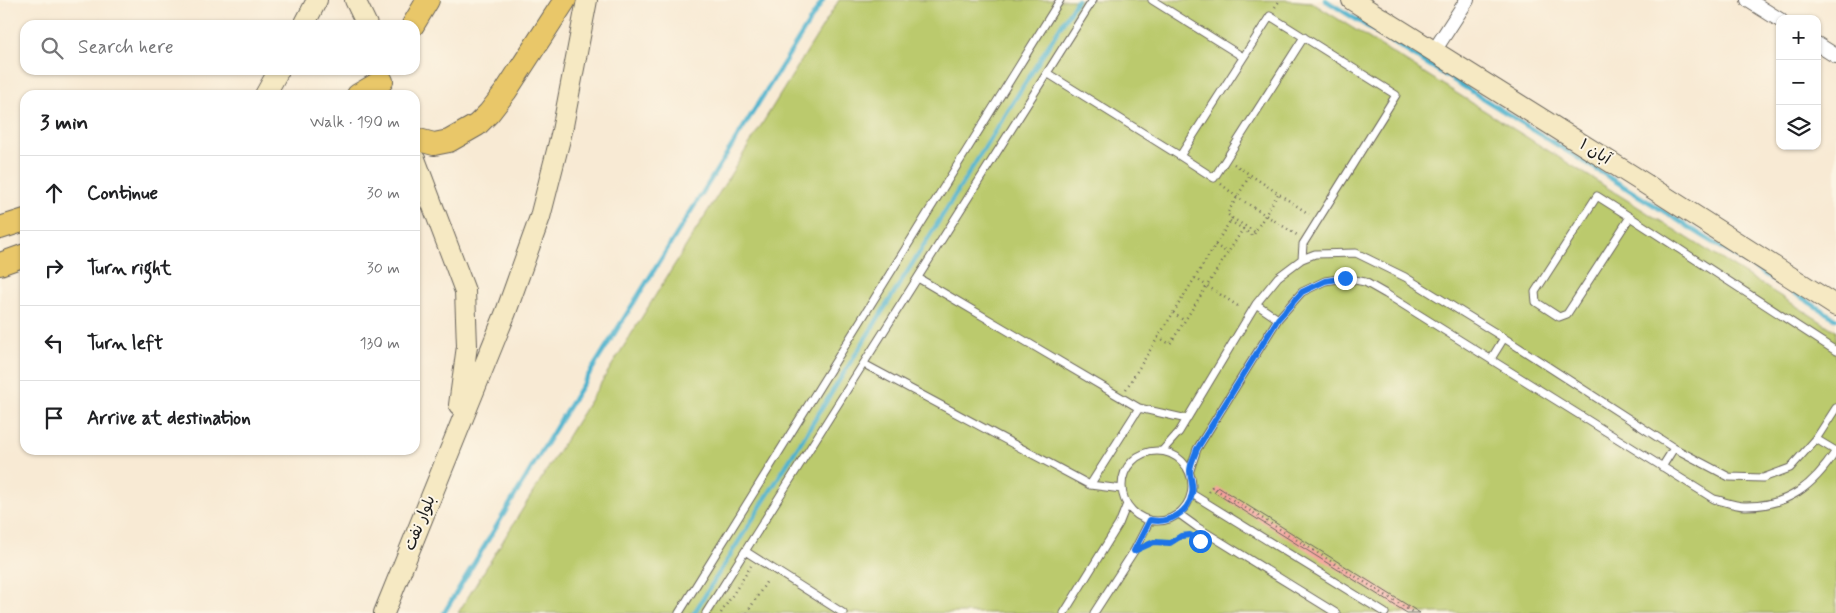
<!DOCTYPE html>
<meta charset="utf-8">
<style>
body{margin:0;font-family:Mynerve,"Playpen Sans Arabic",sans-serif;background:#f2f2f2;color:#202124}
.controls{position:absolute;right:15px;top:15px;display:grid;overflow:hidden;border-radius:10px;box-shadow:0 1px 4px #0004}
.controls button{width:45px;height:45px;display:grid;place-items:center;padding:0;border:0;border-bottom:1px solid #e0e0e0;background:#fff;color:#202124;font:25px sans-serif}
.stop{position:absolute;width:15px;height:15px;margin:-11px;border:4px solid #1a73e8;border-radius:50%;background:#fff}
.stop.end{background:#1a73e8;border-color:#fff;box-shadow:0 1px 5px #0008}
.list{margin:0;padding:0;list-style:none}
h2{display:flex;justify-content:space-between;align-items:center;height:65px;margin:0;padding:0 20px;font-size:21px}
h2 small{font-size:16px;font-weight:400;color:#757577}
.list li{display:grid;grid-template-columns:32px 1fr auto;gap:15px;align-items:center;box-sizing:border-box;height:75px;padding:0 20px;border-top:1px solid #e0e0e0}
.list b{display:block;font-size:19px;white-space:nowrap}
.list em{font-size:16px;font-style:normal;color:#757577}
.icon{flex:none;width:28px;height:28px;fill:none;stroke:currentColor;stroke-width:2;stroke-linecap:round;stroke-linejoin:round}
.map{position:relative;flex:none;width:1836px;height:613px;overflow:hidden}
.search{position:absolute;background:#fff;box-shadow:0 1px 4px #0004;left:20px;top:20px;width:400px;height:55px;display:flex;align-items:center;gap:12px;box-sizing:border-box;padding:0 18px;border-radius:15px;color:#757577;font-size:19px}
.panel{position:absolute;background:#fff;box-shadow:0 1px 4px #0004;left:20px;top:90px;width:400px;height:365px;border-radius:15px}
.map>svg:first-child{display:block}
.green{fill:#bbca6d;stroke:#6c7344}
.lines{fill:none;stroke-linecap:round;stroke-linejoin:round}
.stream{stroke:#4eb2cd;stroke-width:4.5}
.building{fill:#f69e9a}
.lane-casing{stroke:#69645c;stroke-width:9}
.street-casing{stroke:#69645c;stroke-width:16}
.secondary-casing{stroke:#69645c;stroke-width:22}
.primary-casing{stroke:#69645c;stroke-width:24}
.path{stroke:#69645c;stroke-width:2.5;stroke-dasharray:1 4;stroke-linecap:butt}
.lane{stroke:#fff;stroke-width:7}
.street{stroke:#fff;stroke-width:14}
.secondary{stroke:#f6e9c3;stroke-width:20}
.primary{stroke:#e9c769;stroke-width:22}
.route{stroke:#1a73e8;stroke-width:6}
.labels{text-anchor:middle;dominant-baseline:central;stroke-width:4;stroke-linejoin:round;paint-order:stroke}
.street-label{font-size:16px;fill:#1c1c1c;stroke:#fcf5e5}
</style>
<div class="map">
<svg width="1836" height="613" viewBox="0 0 1836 613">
<rect width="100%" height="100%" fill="#fcf5e5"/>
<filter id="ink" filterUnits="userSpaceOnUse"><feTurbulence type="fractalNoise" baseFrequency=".02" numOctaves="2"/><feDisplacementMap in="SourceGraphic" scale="10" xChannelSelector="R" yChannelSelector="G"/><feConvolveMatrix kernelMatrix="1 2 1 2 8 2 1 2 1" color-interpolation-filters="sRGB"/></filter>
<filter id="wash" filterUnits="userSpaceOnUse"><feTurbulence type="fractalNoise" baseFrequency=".0096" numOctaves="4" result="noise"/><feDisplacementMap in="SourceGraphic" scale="20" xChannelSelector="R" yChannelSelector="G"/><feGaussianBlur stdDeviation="1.12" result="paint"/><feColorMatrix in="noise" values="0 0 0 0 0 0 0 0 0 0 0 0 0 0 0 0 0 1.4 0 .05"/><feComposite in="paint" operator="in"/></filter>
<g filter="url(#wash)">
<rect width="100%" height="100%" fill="#f8ead4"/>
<!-- green -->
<path class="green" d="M839,0H1286L1311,2L1836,331V613H458Z"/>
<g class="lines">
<!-- stream -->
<path class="stream" d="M1325,0L1836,319
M444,613L566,411L823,0
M694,613L1077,0"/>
</g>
<g id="blocks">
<!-- building -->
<path class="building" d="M1218,487L1420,613H1407L1214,492Z"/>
</g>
</g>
<g filter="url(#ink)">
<use href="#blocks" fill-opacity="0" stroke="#69645c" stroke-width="1"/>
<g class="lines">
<!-- lane casing -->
<g class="lane-casing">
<path id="lane" d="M1152,0L1243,57
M1047,73L1180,156
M1630,217L1567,314L1559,317L1536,302L1535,292L1597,196L1630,217L1836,351
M1302,259L1303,244L1396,95L1270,16L1180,156L1214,178L1304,37
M918,278L1139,408L1187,419
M1256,304L1278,319
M1491,359L1504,338
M864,364L1090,485L1122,489
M1816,439L1836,451
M1122 486a35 35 0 1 1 70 0a35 35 0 1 1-70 0Z
M1162,451L1179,432L1256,304L1278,277L1302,259L1315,254L1356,253L1405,277L1504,338L1674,448L1729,477L1763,478L1790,468L1816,439L1836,408
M1662,467L1674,448
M1190,470L1197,449L1278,319L1302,292L1325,281L1345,278L1365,282L1386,294L1714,499C1723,501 1735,506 1744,506C1788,507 1814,485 1836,451
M1090,485L1139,408
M1192,494L1385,613
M1179,514L1197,527L1336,613
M745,551L843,613
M679,613L1060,0
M706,613L1093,0
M1064,613L1119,524L1127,504
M1094,613L1134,551L1150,520"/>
</g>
<!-- street casing -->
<g class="street-casing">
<path id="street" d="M1748,0L1780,20
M1817,44L1836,56
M1434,51L1467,0"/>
</g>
<!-- secondary casing -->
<g class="secondary-casing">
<path id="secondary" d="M355,0L367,25
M1352,0L1644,183L1836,306
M304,25L317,0
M265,95L279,70
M415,159L465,291L467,346L459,405
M384,613L506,312L540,217L562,131L587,0"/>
</g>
<!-- primary casing -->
<g class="primary-casing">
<path id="primary" d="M413,25L428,0
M358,95L382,81
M415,139L434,144L449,141L477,125L489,113L506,91L565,0
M0,228L25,220
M0,264L25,255"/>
</g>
<!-- path -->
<path class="path" d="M1275,7L1280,0
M1234,164L1309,214
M1221,184L1237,197L1297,235
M1232,218L1255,232L1278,194
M1230,221L1243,229
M1215,245L1228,253
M1195,278L1241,308
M1173,313L1185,321
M1158,337L1170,344L1243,229L1253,236L1255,232
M1126,389L1232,218L1227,214L1250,175
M1209,492L1212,487L1414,613
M1149,544C1156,541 1163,545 1170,543C1177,541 1179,536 1189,535
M721,613L751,566
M747,613L768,579"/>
<!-- lane -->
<use href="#lane" class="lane"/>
<!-- street -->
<use href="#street" class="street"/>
<!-- secondary -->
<use href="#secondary" class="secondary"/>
<!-- primary -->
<use href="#primary" class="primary"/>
</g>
</g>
<g class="lines" filter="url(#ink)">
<!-- route -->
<path class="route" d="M1200,541L1190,535L1181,536L1170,543L1154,542L1134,551L1150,520C1169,524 1188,513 1192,494C1194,485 1190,479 1190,471C1190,464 1195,455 1197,449L1278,319L1302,292L1325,281L1345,278"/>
</g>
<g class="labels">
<!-- street labels -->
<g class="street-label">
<text transform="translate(1595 152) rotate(32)">آبان ۱</text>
<text transform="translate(420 523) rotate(-68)">بلوار نفت</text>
</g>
</g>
</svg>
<div class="controls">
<button>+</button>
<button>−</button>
<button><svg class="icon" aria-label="layers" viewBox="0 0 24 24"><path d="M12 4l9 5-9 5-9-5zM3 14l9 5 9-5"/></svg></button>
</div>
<div class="stop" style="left:1200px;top:541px"></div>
<div class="stop end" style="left:1345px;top:278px"></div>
<div class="search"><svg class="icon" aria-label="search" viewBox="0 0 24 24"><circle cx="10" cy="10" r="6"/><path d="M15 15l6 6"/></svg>Search here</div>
<section class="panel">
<h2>3 min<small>Walk · 190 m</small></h2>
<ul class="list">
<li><svg class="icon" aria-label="ahead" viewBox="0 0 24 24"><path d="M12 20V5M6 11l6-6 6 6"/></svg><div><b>Continue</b></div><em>30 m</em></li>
<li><svg class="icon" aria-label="right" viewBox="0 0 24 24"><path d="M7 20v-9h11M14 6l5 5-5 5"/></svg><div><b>Turn right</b></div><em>30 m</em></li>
<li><svg class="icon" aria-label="left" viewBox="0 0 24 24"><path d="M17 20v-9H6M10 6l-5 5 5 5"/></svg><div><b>Turn left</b></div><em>130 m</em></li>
<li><svg class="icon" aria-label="arrive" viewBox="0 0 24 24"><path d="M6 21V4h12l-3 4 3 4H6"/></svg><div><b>Arrive at destination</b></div></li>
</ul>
</section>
</div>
